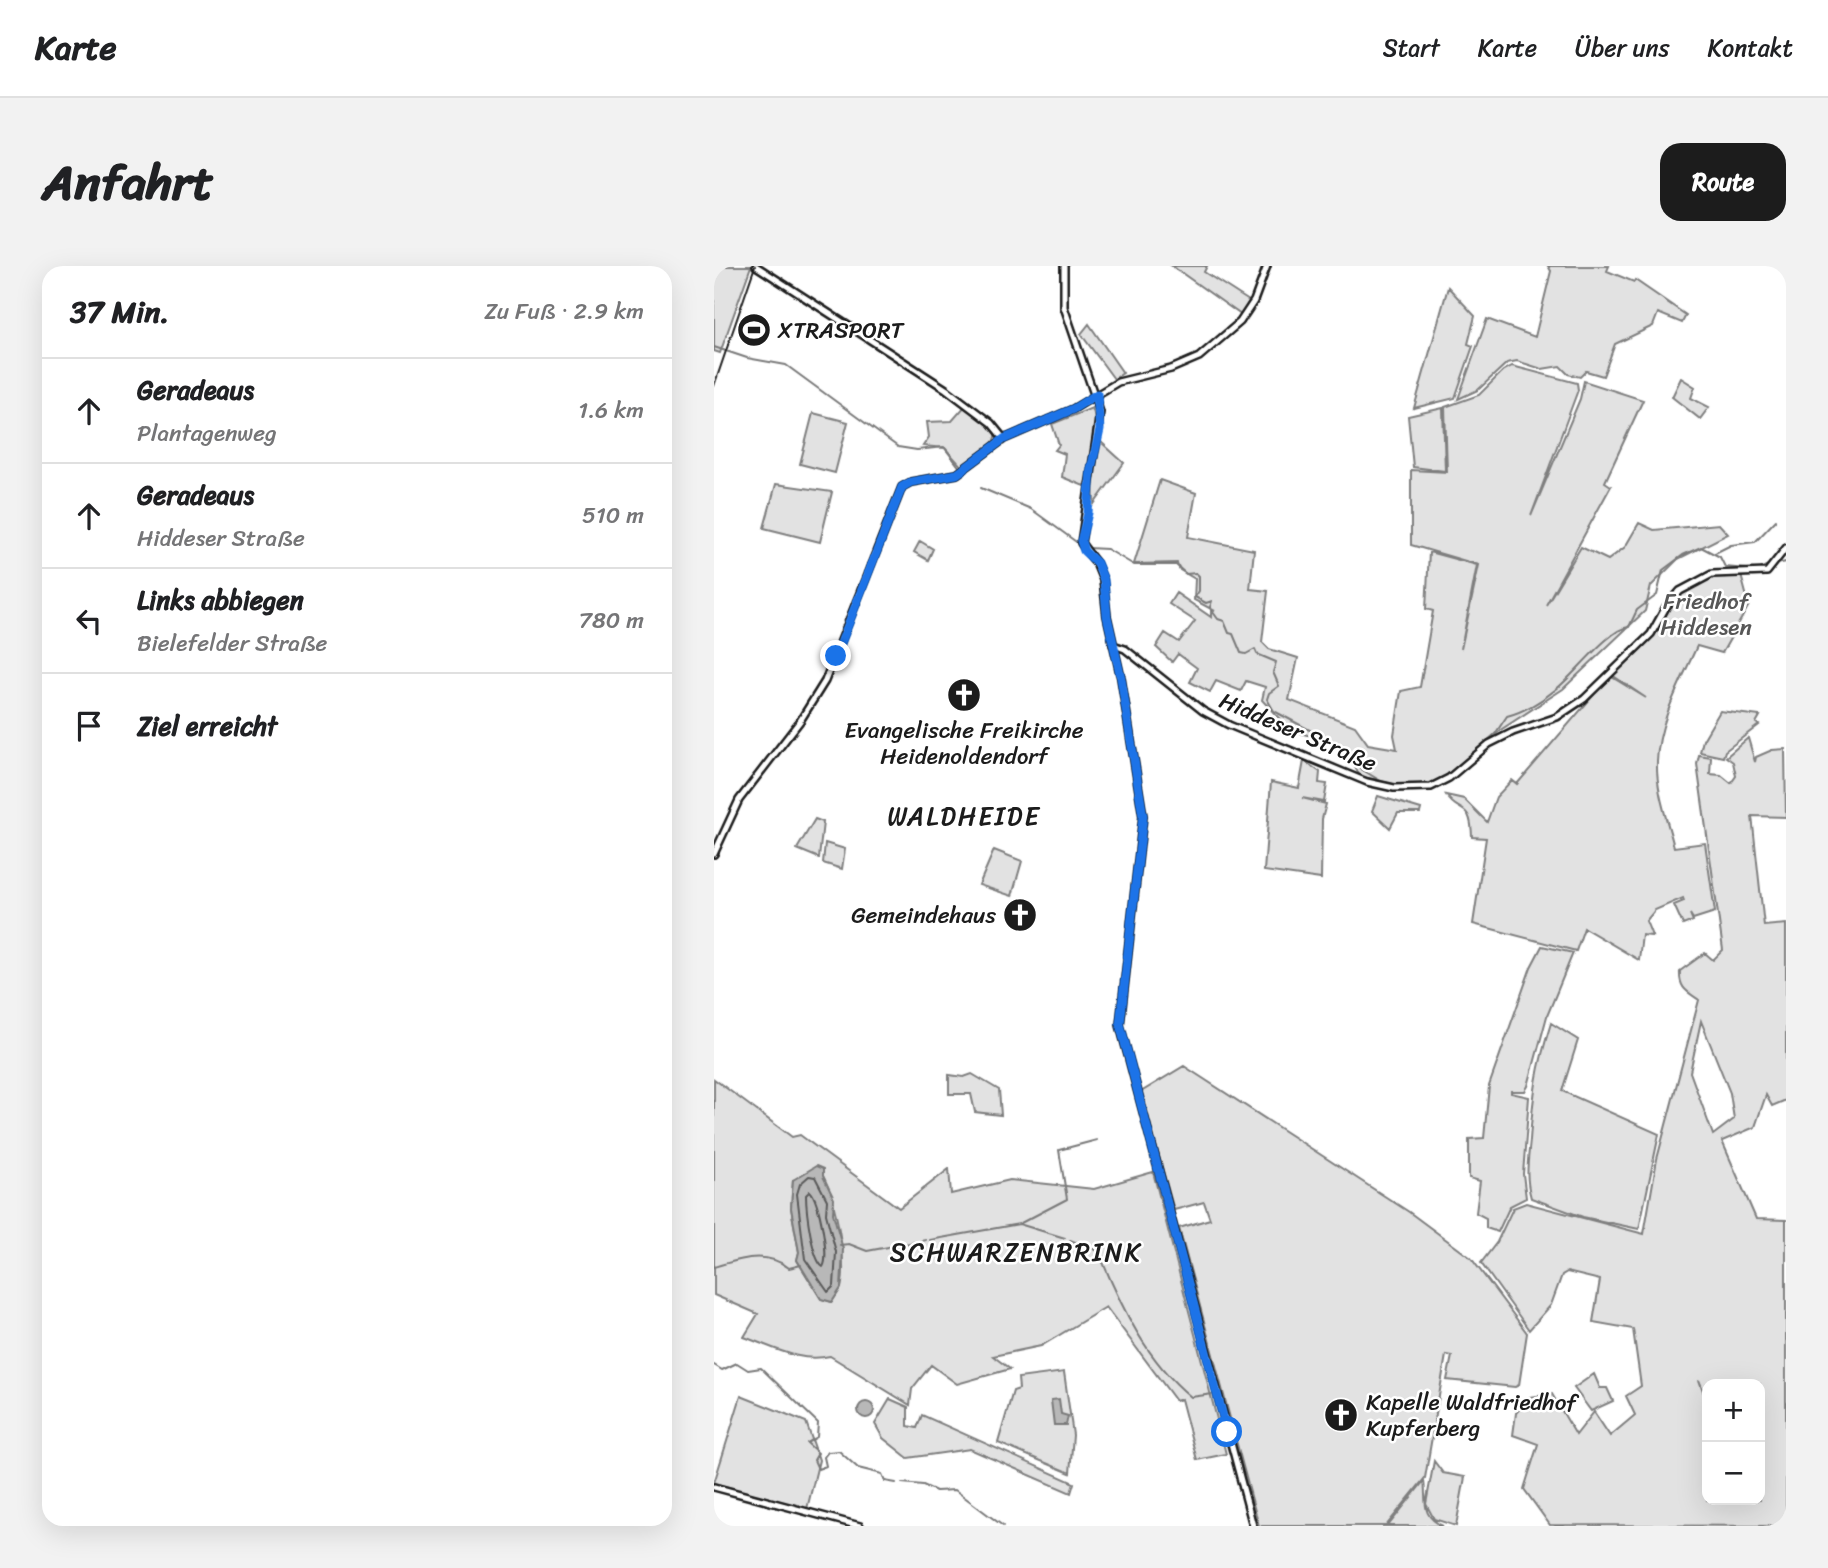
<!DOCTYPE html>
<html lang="de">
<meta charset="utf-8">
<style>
body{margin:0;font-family:Sriracha,sans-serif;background:#f2f2f2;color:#202124}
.controls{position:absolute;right:21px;bottom:21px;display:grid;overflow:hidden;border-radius:14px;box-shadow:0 7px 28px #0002}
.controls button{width:63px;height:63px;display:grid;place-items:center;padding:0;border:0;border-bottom:2px solid #e0e0e0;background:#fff;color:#202124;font:35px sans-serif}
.stop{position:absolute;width:21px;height:21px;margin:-16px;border:5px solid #1a73e8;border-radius:50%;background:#fff}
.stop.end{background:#1a73e8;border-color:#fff;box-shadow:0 2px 7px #0008}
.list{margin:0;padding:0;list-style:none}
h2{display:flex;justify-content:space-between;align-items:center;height:91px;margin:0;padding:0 28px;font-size:30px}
h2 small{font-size:23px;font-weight:400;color:#757577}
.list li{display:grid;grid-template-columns:46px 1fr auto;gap:21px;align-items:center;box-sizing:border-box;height:105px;padding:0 28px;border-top:2px solid #e0e0e0}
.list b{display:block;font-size:26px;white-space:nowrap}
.list p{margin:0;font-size:23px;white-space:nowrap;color:#757577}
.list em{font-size:23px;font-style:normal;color:#757577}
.icon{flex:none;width:38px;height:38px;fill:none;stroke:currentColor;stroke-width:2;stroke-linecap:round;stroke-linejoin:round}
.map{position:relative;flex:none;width:1072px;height:1260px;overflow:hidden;border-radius:21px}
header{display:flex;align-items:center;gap:42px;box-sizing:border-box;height:98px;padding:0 35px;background:#fff;border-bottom:2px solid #e0e0e0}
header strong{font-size:33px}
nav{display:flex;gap:38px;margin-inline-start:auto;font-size:24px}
.intro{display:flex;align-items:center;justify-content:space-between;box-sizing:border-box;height:168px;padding:0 42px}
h1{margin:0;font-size:49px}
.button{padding:18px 32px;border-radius:21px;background:#1c1c1c;color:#fff;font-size:24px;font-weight:700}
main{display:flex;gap:42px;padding:0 42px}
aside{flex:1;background:#fff;border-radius:21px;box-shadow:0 7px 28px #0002}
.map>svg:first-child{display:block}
.green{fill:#e2e2e2;stroke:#7f7f7f;stroke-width:2;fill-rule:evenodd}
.water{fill:#b8b8b8;stroke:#7a7a7a;stroke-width:2}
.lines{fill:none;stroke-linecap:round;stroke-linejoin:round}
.shore{stroke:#5a5a5a;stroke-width:2}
.stream{stroke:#7a7a7a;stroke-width:2}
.secondary-casing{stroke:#1c1c1c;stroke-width:10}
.secondary{stroke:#fff;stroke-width:5}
.rail{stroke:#1c1c1c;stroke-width:2}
.route{stroke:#1a73e8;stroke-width:9}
.labels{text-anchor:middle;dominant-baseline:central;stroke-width:5;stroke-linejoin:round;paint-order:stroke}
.poi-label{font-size:23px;fill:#1c1c1c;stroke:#fff;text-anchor:start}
.park-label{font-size:23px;fill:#575757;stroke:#fff}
.street-label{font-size:23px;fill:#1c1c1c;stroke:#fff}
.quarter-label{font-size:26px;letter-spacing:2px;fill:#1c1c1c;stroke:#fff}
</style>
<header>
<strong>Karte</strong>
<nav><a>Start</a><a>Karte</a><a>Über uns</a><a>Kontakt</a></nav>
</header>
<div class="intro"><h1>Anfahrt</h1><a class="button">Route</a></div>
<main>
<aside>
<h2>37 Min.<small>Zu Fuß · 2.9 km</small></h2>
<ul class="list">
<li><svg class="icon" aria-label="ahead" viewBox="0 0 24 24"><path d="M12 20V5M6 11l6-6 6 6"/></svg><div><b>Geradeaus</b><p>Plantagenweg</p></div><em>1.6 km</em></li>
<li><svg class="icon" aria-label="ahead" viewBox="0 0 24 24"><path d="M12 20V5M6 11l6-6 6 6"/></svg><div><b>Geradeaus</b><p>Hiddeser Straße</p></div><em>510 m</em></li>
<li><svg class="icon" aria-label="left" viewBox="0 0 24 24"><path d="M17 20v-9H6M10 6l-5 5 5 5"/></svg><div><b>Links abbiegen</b><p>Bielefelder Straße</p></div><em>780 m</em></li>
<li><svg class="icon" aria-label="arrive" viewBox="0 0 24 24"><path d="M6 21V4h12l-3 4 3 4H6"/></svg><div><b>Ziel erreicht</b></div></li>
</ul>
</aside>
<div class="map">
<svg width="1072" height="1260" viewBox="0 0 1072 1260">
<rect width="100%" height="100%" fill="#fff"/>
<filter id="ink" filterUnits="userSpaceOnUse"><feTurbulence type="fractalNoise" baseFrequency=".0143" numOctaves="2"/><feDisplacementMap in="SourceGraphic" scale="14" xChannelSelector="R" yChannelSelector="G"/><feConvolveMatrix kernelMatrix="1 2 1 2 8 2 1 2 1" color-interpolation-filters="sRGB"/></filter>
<g filter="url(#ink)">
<!-- green -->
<path class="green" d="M0,0H37L6,87L0,85Z
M458,0H493L490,6L535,35L527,49Z
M834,0H895L893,5L920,16L921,14L972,49L968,57L944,47L939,60L901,78L889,110L872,105L866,111L854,108L846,100L828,103L803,95L793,97L764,124L744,133L773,53L821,71L837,5Z
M734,21L761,50L754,78L759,80L741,132L700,142Z
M375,58L409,107L400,113L367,68Z
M798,100L863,117L864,124L817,250L866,133L870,115L929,134L891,216L897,220L832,339L867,281L894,294L911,281L925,257L940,264L1005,258L1014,268L964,293L937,320L931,345L849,423L788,463L723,517L687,520L646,510L629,481L587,467L579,460L573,461L548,434L551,421L532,415L527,425L502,415L496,426L476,416L483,402L464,388L458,396L442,381L451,367L465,376L481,355L455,338L462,327L497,351V344L501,345L480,334L481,313L466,304L463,297L420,298L446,214L482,227L474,271L540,284L536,323L554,325L548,376L555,383L584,392L575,434L641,460L654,478L683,483L680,469L687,425L706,421L719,345L712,343L715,286L763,299L747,383L765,299L697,279V204L733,206L731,141L765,129L789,105Z
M967,112L981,121L977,132L995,141L986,153L958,131Z
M251,140L281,163C285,181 262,192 249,202L231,182L209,180L215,171L213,156L238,155Z
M378,142C386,158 376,205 370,220L348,211L351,188L341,184L345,179L338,158Z
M729,142L731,205L699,201L694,150Z
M99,147L134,156L121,207L86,198Z
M387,176L410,197L380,238L379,211Z
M62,218L118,226L106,276L50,262Z
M206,275L219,283L214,294L200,286Z
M1006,308L1027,309L1035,339L1008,387L983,380C967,416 944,456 943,496C942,525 953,553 960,581L991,577L1001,646L979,653L976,648L979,655L969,659L960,639L970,635L969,632L941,644L932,655L938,670L928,669L925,694L870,662L862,685L759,658L772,572L758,571C757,534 745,550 732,529L750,533L773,556L782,531L798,514L803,518L896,410L932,432L898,409L943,363L961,331L991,311Z
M1006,445L1046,450L1042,457L1045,459L1011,485L1009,491L986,486L989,474Z
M1034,472L1041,496L1042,491L1058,484L1071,483L1072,551L1038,550L1050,660L1072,658V834L1058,840L1052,829L1041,861L1008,875L1042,953L1072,954V1260L836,1259L810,1223L824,1178L799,1169L802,1147L816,1131L838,1128L862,1169L880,1146L896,1170L921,1149L912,1130L927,1120L919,1063L879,1056L886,1014L853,1006L848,1009L837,1039L815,1064L767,997L783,976L799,942L812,937L930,968L943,893L985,734C972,725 965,722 966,705L991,687L999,694L1009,684L983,498L985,489L997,491L996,508L1007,509L1017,517L1022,510L1019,496L1012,491ZM987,755L1016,827L1020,853L999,869L976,806ZM985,1114L993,1133V1118H1046V1234H993V1136Z
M590,495L606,506L605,517L613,518L610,536L588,532L612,538L608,553L607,613L550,605L557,516L585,522Z
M664,530L707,543L706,547H684L676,562L658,545Z
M101,553L109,556L105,592L83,583Z
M111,577L131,583L128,603L109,597Z
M280,584L308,595L298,630L265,619Z
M828,680L859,687L833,750L814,820L811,825H797V827L815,831L809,908L812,932L796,940L784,966L772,962V952L762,947L766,915L755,912V873L770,872L775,820L817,701Z
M837,757L864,774L848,825L945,868L925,963L869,951L817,932C811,911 814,895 816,874C819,828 823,801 837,757Z
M470,800L695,946L757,992L813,1067L805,1119L801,1121L733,1114L738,1090L732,1089L711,1212L672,1260H545L465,962L496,953L490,936L460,944L427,826Z
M258,808L285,824L287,849L261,846L257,828H235V809L250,811Z
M0,813L78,871L86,869L185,942L235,903L237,928L296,914L380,923L439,906L512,1188L483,1194L467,1133L462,1135L392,1041L327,1080L279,1090L296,1103L243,1118L217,1099L198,1123L196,1139L116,1090C85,1097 59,1081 30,1071L44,1048L0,1029ZM109,910C121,934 134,995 127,1022C125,1026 120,1032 118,1036L107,1033L83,994L85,986L77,942L79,914Z
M350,1106L359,1169L356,1207L284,1177L299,1125L305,1123L304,1112Z
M880,1108L886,1122H893L899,1135L877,1145L860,1122Z
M27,1130L92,1156L105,1194L93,1243L0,1217Z
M176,1133L194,1141V1160L203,1162L208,1149L360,1217L357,1227L256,1183L194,1192L169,1172L161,1158Z
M720,1195L729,1207L751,1211L742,1260L720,1253L712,1238Z
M710,1215C713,1235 706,1250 729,1260H674Z"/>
<!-- water -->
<path class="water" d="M102,900L109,903V910L120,933L119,947L129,983L127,1022L118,1036L107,1033L83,994L85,986L77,942L79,914Z
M345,1133L347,1148L354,1150L352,1159H340L337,1134Z
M144 1144a8 8 0 1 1 16 0a8 8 0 1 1-16 0Z"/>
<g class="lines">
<!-- shore -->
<path class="shore" d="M95,910L101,911L113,934L112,948L122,986L120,1020L114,1026L91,993L83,928L86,918Z
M96,925C105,933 116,991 109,1001C98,994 92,944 92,929Z"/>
<!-- stream -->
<path class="stream" d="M0,81L33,92L72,99L184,181L203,184L230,181L246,202
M267,222L317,243L365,278
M374,282L393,283L420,299H462L472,308L482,307L485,310V325L481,331L492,337L498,335L496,341
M1001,287L1017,279L1041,276L1062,254
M1063,298L1072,296
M496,342L504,353L510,355L515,367L519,368L527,387L532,388L541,383L543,388L562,396L559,406L565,420L555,427L553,433L560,445L633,484L647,503L670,517
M745,500L781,468L793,450C809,446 828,435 841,424C859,411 895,362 915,361L923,344L943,329L949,304L969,289L987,281L1006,291L1011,301L1044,304L1058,297
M675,518L704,519
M305,958L353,933L345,884L383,874
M216,974L305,958L351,972
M356,974L384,985
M126,979L135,978L153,985L212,974
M386,989C407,1041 433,1095 477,1131L499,1128L515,1186
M0,1001C25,993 52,984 75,1002L87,999
M0,1099L8,1104L23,1097L34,1104L47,1102L104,1157L103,1171L93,1177L104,1187L100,1194L104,1203L112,1200L110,1191L114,1186L125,1185L144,1202L168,1208L171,1215L182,1217
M188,1217L209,1219L222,1225L241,1224L289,1260"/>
<!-- secondary casing -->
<g class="secondary-casing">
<path id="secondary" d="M42,0L232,123L277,157L290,173
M350,0V41L386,146L367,277L382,297L389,314L393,350L407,412L429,550L406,759L539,1260
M399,379L411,383L489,445L515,459L653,516L680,522L717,521L735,512L775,478L799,466L843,451L870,433L937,368L952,341L966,325L998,308L1053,306L1072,282
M0,588L25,534L86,455L111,415L188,221L197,216L243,208L290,173L359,143L404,116L457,103L485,91L526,56L540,35L553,0
M0,1221L146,1260"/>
</g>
<!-- secondary -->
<use href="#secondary" class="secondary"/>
<!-- rail -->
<path class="rail" d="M0,120L41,0"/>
</g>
</g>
<g class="lines" filter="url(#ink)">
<!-- route -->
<path class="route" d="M122,390L188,221L197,216L243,208L290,173L359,143L383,128L386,164L377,203L374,247L367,275L370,285L383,297L390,314L393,350L407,412L429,550L406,758L513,1166"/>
</g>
<!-- icons -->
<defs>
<g id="stadium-disc" transform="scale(1.75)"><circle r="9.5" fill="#1c1c1c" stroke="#fff"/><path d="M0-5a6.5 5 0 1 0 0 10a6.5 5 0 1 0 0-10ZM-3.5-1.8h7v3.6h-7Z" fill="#fff"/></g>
<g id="church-disc" transform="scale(1.75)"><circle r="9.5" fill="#1c1c1c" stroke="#fff"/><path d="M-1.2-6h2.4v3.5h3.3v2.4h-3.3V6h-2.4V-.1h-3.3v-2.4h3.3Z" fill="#fff"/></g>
</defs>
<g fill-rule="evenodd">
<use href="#stadium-disc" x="40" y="64"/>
<use href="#church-disc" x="250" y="429"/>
<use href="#church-disc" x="306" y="649"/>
<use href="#church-disc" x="627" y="1149"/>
</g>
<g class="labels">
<!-- poi labels -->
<g class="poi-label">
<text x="64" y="64">XTRASPORT</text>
<text x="250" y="464" text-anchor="middle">Evangelische Freikirche<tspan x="250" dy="26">Heidenoldendorf</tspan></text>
<text x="282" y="649" text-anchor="end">Gemeindehaus</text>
<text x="652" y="1136">Kapelle Waldfriedhof<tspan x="652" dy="26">Kupferberg</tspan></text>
</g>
<!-- park labels -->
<g class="park-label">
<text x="992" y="335">Friedhof<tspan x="992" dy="26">Hiddesen</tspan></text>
</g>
<!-- street labels -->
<g class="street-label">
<text transform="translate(584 466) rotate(23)">Hiddeser Straße</text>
</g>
<!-- quarter labels -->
<g class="quarter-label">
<text x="250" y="550">WALDHEIDE</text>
<text x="302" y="986">SCHWARZENBRINK</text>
</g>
</g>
</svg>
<div class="controls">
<button>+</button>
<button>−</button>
</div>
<div class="stop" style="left:513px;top:1166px"></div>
<div class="stop end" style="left:122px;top:390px"></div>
</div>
</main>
